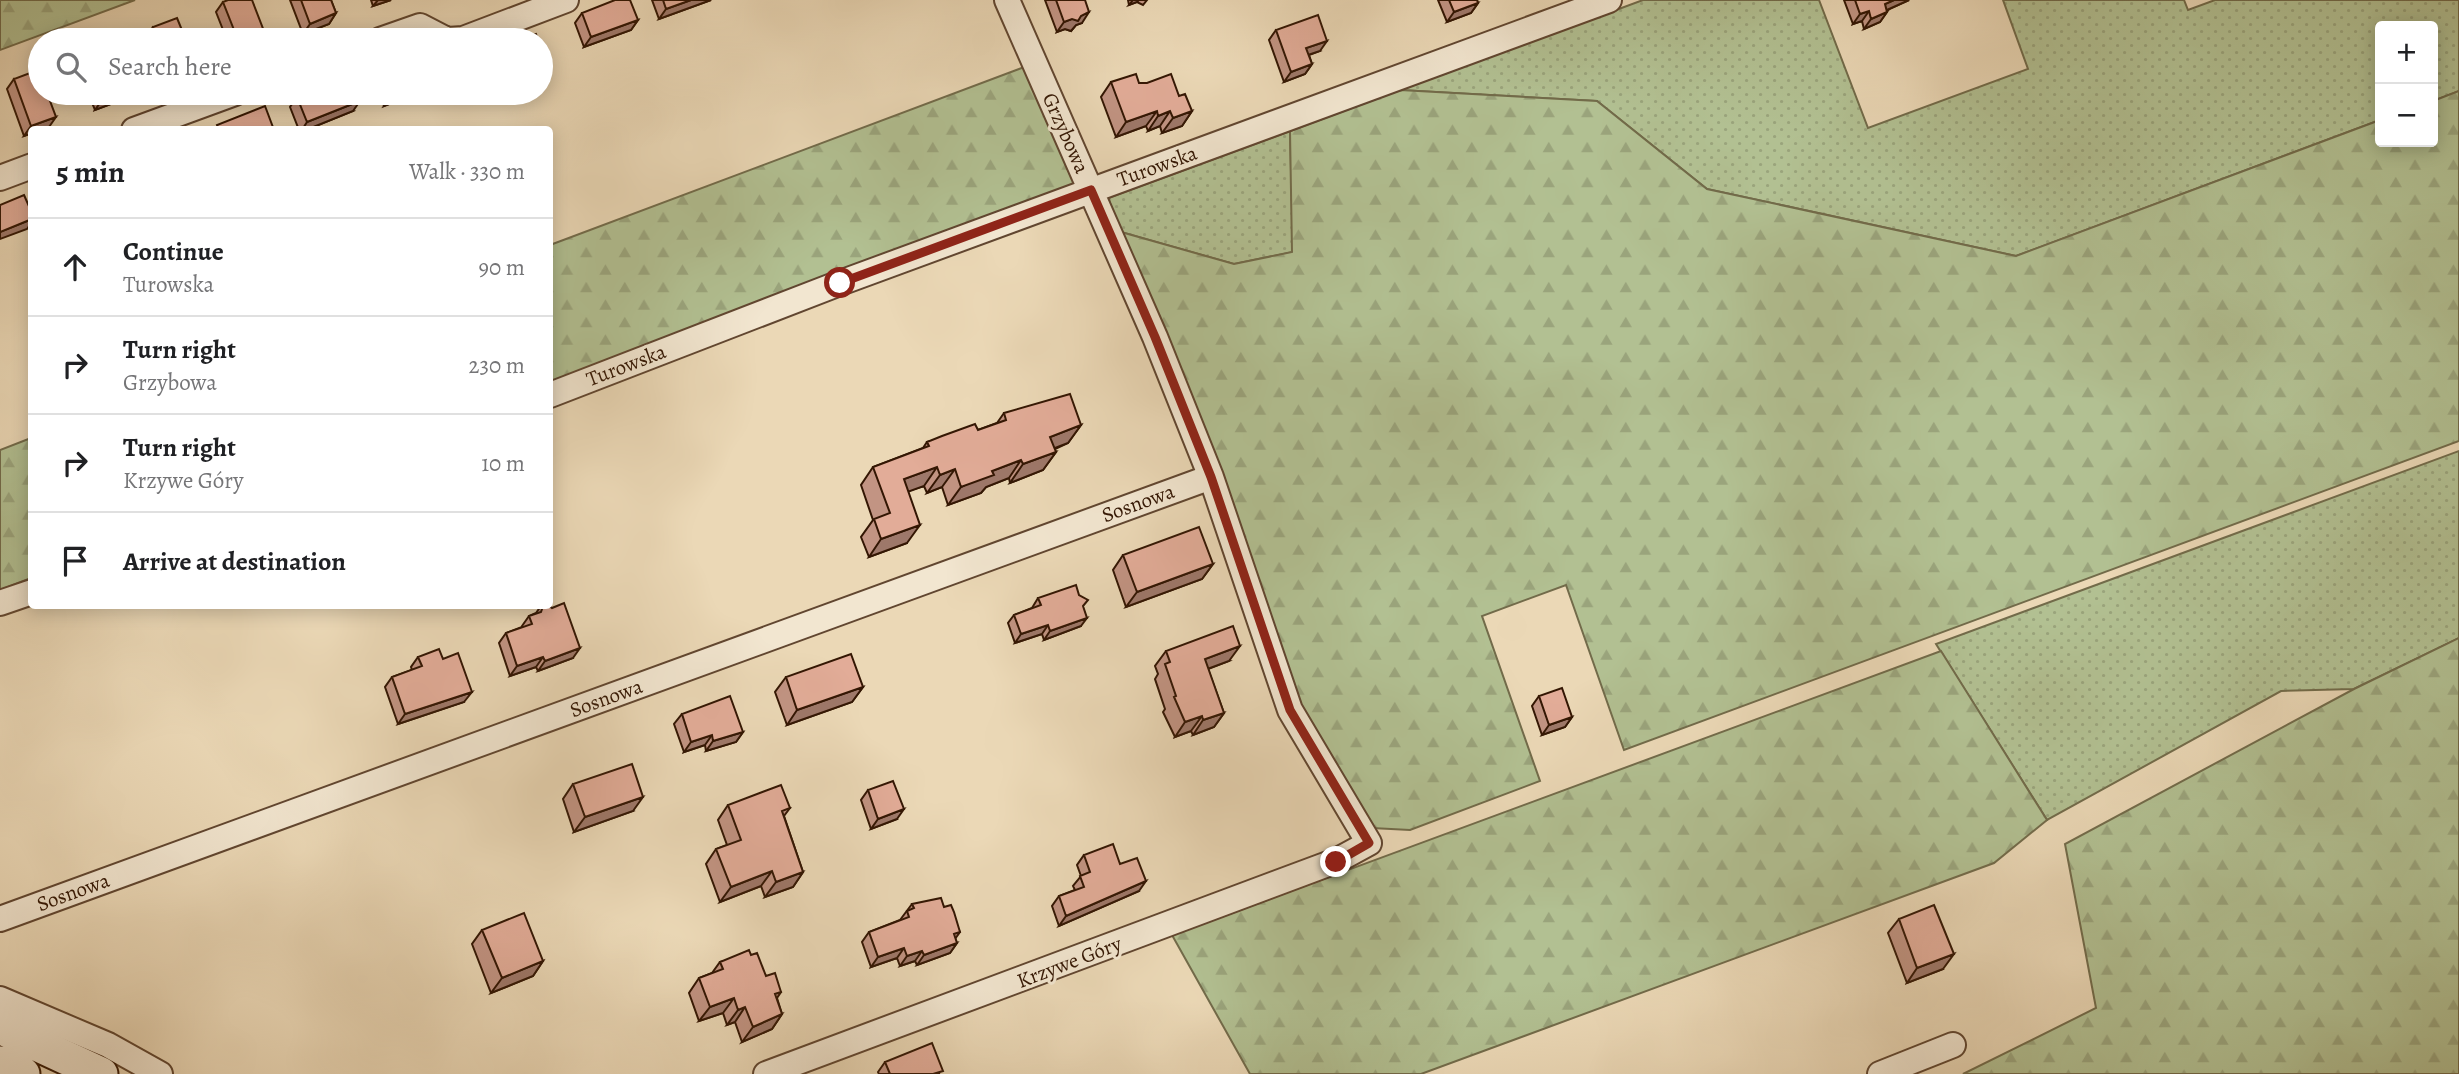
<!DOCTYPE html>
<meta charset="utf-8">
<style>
body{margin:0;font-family:Alegreya,serif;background:#f6f6f6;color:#202124}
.controls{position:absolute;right:21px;top:21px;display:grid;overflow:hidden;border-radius:7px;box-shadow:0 4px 18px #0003}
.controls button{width:63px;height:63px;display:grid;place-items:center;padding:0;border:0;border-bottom:2px solid #e0e0e0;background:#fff;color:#202124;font:35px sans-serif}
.stop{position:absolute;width:21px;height:21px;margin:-16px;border:5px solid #8f2418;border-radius:50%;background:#fff}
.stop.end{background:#8f2418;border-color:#fff;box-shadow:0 2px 7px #0008}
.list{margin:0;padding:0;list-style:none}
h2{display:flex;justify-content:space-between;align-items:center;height:91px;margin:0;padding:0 28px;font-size:30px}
h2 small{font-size:23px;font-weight:400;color:#757577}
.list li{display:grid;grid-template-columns:46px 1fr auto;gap:21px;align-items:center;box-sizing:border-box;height:98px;padding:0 28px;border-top:2px solid #e0e0e0}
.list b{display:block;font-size:26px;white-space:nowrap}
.list p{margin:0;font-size:23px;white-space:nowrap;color:#757577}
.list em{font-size:23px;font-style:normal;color:#757577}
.icon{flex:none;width:38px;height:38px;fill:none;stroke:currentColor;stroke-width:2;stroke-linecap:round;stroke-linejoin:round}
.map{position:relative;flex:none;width:2459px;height:1074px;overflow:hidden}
.search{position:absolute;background:#fff;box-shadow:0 4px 18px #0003;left:28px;top:28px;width:525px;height:77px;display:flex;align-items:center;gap:18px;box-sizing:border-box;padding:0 24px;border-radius:38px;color:#757577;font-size:26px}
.panel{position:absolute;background:#fff;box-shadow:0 4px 18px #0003;left:28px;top:126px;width:525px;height:483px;border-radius:7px}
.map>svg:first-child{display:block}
.grass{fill:url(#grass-dots);stroke:#726b4a;stroke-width:2}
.forest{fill:url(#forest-firs);stroke:#726b4a;stroke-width:2}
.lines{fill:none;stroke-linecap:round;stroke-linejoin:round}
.minor-casing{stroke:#614630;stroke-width:28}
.secondary-casing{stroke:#331603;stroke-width:37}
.minor{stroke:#f2e6d0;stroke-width:24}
.secondary{stroke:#f2e6d0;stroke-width:33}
.wall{fill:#c29483;stroke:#331603;stroke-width:2}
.shaded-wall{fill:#9e786a;stroke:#331603;stroke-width:2}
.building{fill:#e2ac98;stroke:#331603;stroke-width:2}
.route{stroke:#8f2418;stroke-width:9}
.labels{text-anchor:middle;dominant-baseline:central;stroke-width:6;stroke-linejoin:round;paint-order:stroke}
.street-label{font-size:21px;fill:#331603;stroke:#f2e6d0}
</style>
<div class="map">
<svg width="2459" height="1074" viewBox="0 0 2459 1074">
<defs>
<pattern id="grass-dots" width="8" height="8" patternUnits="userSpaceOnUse" patternTransform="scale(1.75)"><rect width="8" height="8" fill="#b2c092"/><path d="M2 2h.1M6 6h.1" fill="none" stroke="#9aa47c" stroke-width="1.8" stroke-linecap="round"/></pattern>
<pattern id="forest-firs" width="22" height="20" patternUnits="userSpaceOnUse" patternTransform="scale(1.75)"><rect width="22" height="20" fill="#b2c092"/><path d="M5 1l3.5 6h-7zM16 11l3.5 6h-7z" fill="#9aa47c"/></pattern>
</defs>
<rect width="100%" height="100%" fill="#ebd8b6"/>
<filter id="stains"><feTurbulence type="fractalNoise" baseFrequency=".00286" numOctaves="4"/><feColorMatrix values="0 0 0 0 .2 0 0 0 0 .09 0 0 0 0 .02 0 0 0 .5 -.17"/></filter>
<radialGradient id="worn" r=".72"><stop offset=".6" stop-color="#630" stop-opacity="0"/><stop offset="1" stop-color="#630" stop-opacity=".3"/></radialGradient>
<!-- grass -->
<path class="grass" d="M1643,0H1819L1868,128L2028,69L2003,0H2184L2188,10L2215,0H2459V91L2433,101V26H2380V120L2016,256L1707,189L1597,101L1400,90Z
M1290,131L1293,252L1234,264L1121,232L1108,198Z
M2459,451V638L2354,689L2281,691L2047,820L1936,644Z"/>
<!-- forest -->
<path class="forest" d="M0,0H135L0,50Z
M1027,66L1082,187L550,385V245Z
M1400,90L1597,101L1707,189L2016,256L2380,120V142H2433V101L2459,91V441L1624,750L1566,585L1482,616L1540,781L1410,830L1372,828L1309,728L1121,232L1234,264L1292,252L1290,131Z
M31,438V578L0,590V450Z
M2459,638V1074H1963L2096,1008L2065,844L2354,689Z
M1941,651L2047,820L1994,863L1421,1074H1250L1172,935Z"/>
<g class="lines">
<!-- minor casing -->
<g class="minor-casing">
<path id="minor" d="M380,40L420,26L447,40L463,39L566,0
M134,130L235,93
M0,178L32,166
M550,395L840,283L1609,0
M0,603L32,592
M0,919L1211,477
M0,999L108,1045L160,1074
M766,1074L1336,861L1369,843L1290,710L1211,477L1155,337L1007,0
M1880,1074L1953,1045"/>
</g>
<!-- secondary casing -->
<g class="secondary-casing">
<path id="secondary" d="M0,1027L101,1074
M0,1063L23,1074"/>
</g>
<!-- minor -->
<use href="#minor" class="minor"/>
<!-- secondary -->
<use href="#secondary" class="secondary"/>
</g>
<!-- wall -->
<path class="wall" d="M290,0H331L336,13L329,24L303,34Z
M371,0H391L373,6Z
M652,0H711L659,19Z
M1045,0H1085L1082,23L1076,25L1071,31L1065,29L1057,32Z
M1128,0H1147L1143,5L1137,2L1129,5Z
M1438,0H1477L1478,3L1471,13L1447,22Z
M1844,0H1909L1887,10V12L1880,22L1864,29L1862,21L1853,24Z
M223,2L267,39L266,40H227L216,12Z
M582,13L638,20L631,30L584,47L575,23Z
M153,27L186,40H147L146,37Z
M1276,30L1320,51L1309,55L1312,64L1305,74L1284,82L1269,40Z
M14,79L49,127L32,130V133L24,136L7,89Z
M1111,82L1139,83L1179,96L1192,111L1182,126L1162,133L1160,126L1148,131L1146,126L1116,137L1101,97Z
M88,93H125L119,101L95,110Z
M379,93H417L384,106Z
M297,97L353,111L306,130H299L290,107Z
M1004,413L1081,425L1068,443L1055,449L1056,452L1043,470L1010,483L1009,478L986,487L981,493L948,505L942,487L927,493L924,486L908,491L907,543L869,557L861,537L873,520L861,485L873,467L923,448L927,442L978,430L997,423Z
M1123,555L1213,564L1202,579L1126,607L1113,570Z
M1038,598L1083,606L1081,626L1044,640L1042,634L1015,643L1008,623L1014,615L1032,608Z
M541,606H549L573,658L538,671L536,667L510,676L499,643L506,633L522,627V626L529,616L536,613Z
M1166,651L1229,661L1208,669L1224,713L1214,727L1193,735L1191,731L1175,737L1163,712L1165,709L1155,679L1158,674L1155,666Z
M418,657L443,659L464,702L398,724L385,687L392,677L412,670L411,667Z
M786,677L863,687L852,702L787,725L775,692Z
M1539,696L1572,717L1565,727L1542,735L1532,706Z
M682,714L743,732L736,742L706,751L705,745L684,752L674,724Z
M573,784L633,811L574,832L563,799Z
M868,790L897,819L871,829L861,800Z
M728,805L790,808L784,816L803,872L793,887L765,897L761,886L720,902L706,864L716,849L727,845L718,820Z
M1084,855L1120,864L1139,891L1059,926L1052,906L1059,896L1075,890L1073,886L1081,876L1077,865Z
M912,904L944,907L960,932L955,939L957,943L950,953L917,965L915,961L900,966L897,958L871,967L862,942L869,932L900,920Z
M1899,919L1943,969L1907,983L1888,933Z
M482,930L543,961L533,976L491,993L472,944Z
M751,955L766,976L781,992L777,998L782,1014L772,1029L742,1042L735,1022L727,1025L723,1013L699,1021L689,993L699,978L712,973L720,962Z
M885,1062L940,1074H879L878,1072Z"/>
<!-- shaded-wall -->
<path class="shaded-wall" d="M378,0H391L373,6Z
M691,0H711L659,19L666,9Z
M1133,0H1139L1137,2L1129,5Z
M1894,0H1909L1878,14L1885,4Z
M1478,3L1471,13L1447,22L1454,12Z
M1869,11L1862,21L1853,24L1860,14Z
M1089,12L1082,23L1076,25L1071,31L1065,29L1057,32L1064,22Z
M1887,12L1880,22L1864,29L1871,19Z
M336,13L329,24L303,34L310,24Z
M638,20L631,30L584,47L591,37Z
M1327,41L1320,51L1299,58L1306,48Z
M1312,64L1305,74L1284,82L1291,72Z
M548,66L541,76V69Z
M121,93H125L119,101L95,110L102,100Z
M398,93H417L384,106L391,96Z
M360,101L353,111L306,130H302L307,122Z
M1157,111L1146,126L1116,137L1126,122Z
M1170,111L1160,126L1148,131L1158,116Z
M1192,111L1182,126L1162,133L1173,118Z
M56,117L49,127L41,130H32V133L24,136L31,126Z
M32,219V222L27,229L0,239V232Z
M1081,425L1068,443L1037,455L1050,437Z
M1056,452L1043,470L1010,483L1023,464Z
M1021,460L1009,478L986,487L981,493L948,505L961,487L992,471Z
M937,467L924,486L891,498L904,479Z
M955,469L942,487L927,493L940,475Z
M920,525L907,543L869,557L881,539Z
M1213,564L1202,579L1126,607L1137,592Z
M1087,618L1081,626L1044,640L1050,631Z
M1048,625L1042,634L1015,643L1021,634Z
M1240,646L1229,661L1194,674L1205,659Z
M580,648L573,658L538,671L545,661Z
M543,657L536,667L510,676L517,666Z
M863,687L852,702L787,725L797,710Z
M472,692L464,702L398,724L405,714Z
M1224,713L1214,727L1193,735L1203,720Z
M1202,716L1191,731L1175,737L1185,722Z
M1572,717L1565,727L1542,735L1549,725Z
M743,732L736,742L706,751L713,741Z
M712,735L705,745L684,752L691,742Z
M643,797L633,811L574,832L585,817Z
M904,809L897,819L871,829L878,819Z
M772,871L761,886L720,902L731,887Z
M803,872L793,887L765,897L776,882Z
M1146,881L1139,891L1059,926L1066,916Z
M957,943L950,953L917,965L924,955Z
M904,948L897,958L871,967L878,957Z
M922,951L915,961L900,966L907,956Z
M1954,954L1943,969L1907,983L1917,968Z
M543,961L533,976L491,993L502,978Z
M734,998L723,1013L699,1021L710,1007Z
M745,1007L735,1022L727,1025L738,1010Z
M782,1014L772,1029L742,1042L753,1027Z"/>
<!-- building -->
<path class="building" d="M228,0H252L267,39L264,40H238L223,2Z
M301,0H331L336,13L310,24Z
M615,0H630L638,20L591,37L582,13Z
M663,0H691L666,9Z
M1056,0H1085L1089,12L1081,16L1078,21L1072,19L1064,22Z
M1449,0H1477L1478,3L1454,12Z
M1855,0H1894L1885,4L1887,12L1871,19L1869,11L1860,14Z
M1318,15L1327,41L1306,48L1312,64L1291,72L1276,30Z
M177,18L186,40H158L153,27Z
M536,34L538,40H519Z
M541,47L548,66L541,69Z
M38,70L40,75V93H47L56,117L31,126L14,79Z
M1136,74L1139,83H1147L1171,74L1179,96L1185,94L1192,111L1173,118L1170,111L1158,116L1157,111L1126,122L1111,82Z
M99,93H121L102,100Z
M309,93H357L360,101L307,122L297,97Z
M265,106L274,130H219L217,125Z
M24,195L32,213V219L0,232V205Z
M1070,394L1081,425L1050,437L1056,452L1023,464L1021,460L992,471L994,475L961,487L955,469L940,475L937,467L904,479L920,525L881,539L874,519L890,513L873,467L929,446L927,442L942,436L975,424L978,430L1006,420L1004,413Z
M1199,527L1213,564L1137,592L1123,555Z
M1076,585L1079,595L1088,600L1083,606L1087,618L1050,631L1048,625L1021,634L1014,615L1041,605L1038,598Z
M564,603L580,648L545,661L543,657L517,666L506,633L532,624L529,616L541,612L543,606H549L552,608Z
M1233,626L1240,646L1205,659L1224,713L1203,720L1202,716L1185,722L1174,697L1176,696L1165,664L1170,662L1166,651Z
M439,649L443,659L458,653L472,692L405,714L392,677L422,666L418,657Z
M851,654L863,687L797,710L786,677Z
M1562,688L1572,717L1549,725L1539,696Z
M730,696L743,732L713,741L712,735L691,742L682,714Z
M632,764L643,797L585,817L573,784Z
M893,781L904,809L878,819L868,790Z
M781,785L790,808L782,811L803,872L776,882L772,871L731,887L716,849L741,840L728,805Z
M1113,844L1120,864L1137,858L1146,881L1066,916L1059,896L1084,887L1080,876L1090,872L1084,855Z
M941,898L944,907L951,905L954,912L960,932L954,934L957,943L924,955L922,951L907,956L904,948L878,957L869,932L909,917L907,911L914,908L912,904Z
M1934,905L1954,954L1917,968L1899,919Z
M524,913L543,961L502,978L482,930Z
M749,950L751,955L757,953L766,976L775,973L781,992L775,994L782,1014L753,1027L745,1007L738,1010L734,998L710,1007L699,978L723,969L720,962Z
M932,1043L943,1071L933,1074H890L885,1062Z"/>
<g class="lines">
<!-- route -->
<path class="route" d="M840,283L1091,190L1155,337L1211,477L1290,710L1369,843L1336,862"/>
</g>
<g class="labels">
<!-- street labels -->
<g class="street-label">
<text transform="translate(1066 133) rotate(66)">Grzybowa</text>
<text transform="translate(1157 166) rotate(-20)">Turowska</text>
<text transform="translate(626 365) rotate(-21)">Turowska</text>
<text transform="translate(1138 503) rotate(-20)">Sosnowa</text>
<text transform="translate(606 698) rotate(-20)">Sosnowa</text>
<text transform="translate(73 892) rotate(-20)">Sosnowa</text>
<text transform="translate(1069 962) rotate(-21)">Krzywe Góry</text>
</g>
</g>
<rect width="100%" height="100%" filter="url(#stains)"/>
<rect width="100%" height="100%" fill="url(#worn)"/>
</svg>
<div class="controls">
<button>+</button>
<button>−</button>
</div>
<div class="stop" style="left:840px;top:283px"></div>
<div class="stop end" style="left:1336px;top:862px"></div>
<div class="search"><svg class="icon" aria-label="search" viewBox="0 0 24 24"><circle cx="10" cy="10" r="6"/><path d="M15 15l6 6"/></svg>Search here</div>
<section class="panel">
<h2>5 min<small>Walk · 330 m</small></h2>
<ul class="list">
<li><svg class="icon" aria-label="ahead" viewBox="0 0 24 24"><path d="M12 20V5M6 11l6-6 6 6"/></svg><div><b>Continue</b><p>Turowska</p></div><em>90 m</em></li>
<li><svg class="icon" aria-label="right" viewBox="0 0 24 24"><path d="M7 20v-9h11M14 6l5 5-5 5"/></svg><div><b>Turn right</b><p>Grzybowa</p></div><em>230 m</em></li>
<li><svg class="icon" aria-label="right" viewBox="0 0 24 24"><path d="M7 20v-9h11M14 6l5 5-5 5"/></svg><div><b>Turn right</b><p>Krzywe Góry</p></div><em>10 m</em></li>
<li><svg class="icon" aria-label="arrive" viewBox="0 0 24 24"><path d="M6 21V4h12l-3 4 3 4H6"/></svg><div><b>Arrive at destination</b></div></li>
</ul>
</section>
</div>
